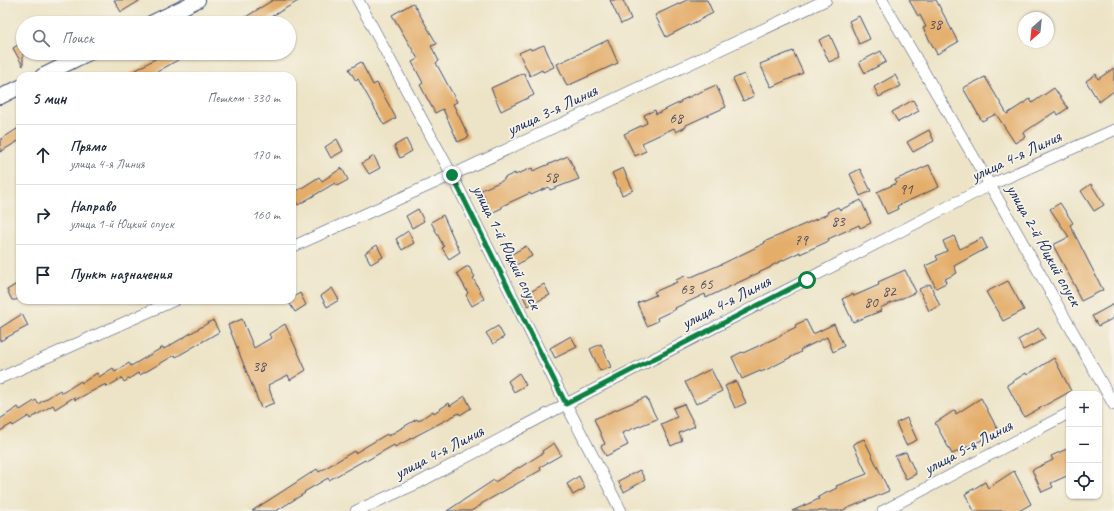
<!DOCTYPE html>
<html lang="ru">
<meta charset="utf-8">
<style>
body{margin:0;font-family:Caveat,sans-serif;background:#f6f6f7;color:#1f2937}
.controls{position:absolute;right:12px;bottom:12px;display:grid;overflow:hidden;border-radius:8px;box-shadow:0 1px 3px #0004}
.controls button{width:36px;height:36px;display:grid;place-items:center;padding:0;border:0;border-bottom:1px solid #e0e1e3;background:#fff;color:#1f2937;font:20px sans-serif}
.compass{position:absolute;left:1018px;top:12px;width:36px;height:36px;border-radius:50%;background:#fff;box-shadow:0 1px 3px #0004;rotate:207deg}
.stop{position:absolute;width:12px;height:12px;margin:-9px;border:3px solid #0b8043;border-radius:50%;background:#fff}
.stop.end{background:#0b8043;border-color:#fff;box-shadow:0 1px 4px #0008}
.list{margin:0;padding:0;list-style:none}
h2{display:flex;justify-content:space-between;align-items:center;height:52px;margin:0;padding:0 16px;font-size:17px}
h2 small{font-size:13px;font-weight:400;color:#747a83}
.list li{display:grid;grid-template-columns:26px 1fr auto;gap:12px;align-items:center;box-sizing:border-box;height:60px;padding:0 16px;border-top:1px solid #e0e1e3}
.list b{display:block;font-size:15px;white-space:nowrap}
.list p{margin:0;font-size:13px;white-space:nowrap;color:#747a83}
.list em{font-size:13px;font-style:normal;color:#747a83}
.icon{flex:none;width:22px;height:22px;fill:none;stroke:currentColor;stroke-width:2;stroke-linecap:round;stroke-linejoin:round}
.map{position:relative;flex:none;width:1114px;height:511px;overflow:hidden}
.search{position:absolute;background:#fff;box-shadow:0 1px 3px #0004;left:16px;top:16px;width:280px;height:44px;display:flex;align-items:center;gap:10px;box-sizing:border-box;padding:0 14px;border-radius:22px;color:#747a83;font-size:15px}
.panel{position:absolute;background:#fff;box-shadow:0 1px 3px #0004;left:16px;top:72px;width:280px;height:232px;border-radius:12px}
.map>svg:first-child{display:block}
.building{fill:#e4ad6b}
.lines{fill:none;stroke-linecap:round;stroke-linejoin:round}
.minor-casing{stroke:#3a4a6e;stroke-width:12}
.tertiary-casing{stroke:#3a4a6e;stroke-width:16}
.minor{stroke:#fff;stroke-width:11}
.tertiary{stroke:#fff;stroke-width:14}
.route{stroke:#0b8043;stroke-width:5}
.labels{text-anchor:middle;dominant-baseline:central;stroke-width:3.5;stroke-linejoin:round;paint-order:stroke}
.number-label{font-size:15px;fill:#4d4e61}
.street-label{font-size:17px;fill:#1b2f5e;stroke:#f7f3e8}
</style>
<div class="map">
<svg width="1114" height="511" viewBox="0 0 1114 511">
<rect width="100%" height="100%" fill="#f7f3e8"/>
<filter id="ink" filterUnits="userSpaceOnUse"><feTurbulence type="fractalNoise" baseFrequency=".025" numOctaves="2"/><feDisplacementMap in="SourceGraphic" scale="8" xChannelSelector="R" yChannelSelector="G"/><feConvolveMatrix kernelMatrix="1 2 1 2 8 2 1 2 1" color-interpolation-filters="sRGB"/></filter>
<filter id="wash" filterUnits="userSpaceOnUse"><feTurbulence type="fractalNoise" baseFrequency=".012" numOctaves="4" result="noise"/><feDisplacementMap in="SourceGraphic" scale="16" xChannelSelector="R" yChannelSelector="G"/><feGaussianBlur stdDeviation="0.9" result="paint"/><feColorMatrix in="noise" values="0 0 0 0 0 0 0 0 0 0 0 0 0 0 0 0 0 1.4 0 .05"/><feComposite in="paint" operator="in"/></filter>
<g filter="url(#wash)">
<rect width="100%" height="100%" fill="#ede4c7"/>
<g id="blocks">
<!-- building -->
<path class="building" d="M114,0H141L121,12Z
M273,0H300L260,23H236Z
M610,0H623L631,19L621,24Z
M687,0H707L713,13L666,37L655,15Z
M909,0H936L958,42L937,54L923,28L926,27L920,15L918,16Z
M413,3L437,44L431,46L439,61L436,63L457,102L453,104L469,137L458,142L443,109L435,113L420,85L423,83L412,62L418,59L392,15Z
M859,16L870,39L859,44L849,21Z
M830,35L840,57L829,62L819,40Z
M608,40L618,63L567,86L557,64Z
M23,42V66L13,48Z
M544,45L554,67L543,72L542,70L530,76L519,53L530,48L531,50Z
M793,51L803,73L771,87L760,64Z
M881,51L886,62L865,73L859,62Z
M165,53H190L150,76H126Z
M361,62L373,85L377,83L396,118L384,125L358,79L356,81L349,69Z
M1114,68V91L1099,102L1086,81L1096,74L1098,79Z
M524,73L534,95L501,111L491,88Z
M744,74L754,96L743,101L733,79Z
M895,75L901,86L879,97L874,87Z
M985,77L1007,114L1030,99L1032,103L1054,88L1068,108L1058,115L1056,111L1023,133L1025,137L1015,143L996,114L982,121L963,88Z
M716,85L726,107L686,125V127L676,132L674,128L642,143L646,151L635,156L624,134L647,123L644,115L655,110L656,114L681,102L680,101Z
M913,100L919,111L898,122L892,112Z
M20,127V140L0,152V140Z
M929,130L934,141L913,152L907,142Z
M337,139L343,151L331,158L325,147Z
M406,139L412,151L400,158L394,146Z
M374,156L380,168L369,174L362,163Z
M568,156L579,179L550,190L549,187L531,195L530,193L502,206V208L491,213L481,190L504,180V178L515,173V175L532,168L533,171Z
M929,165L939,187L897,206L898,209L887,214L877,192L897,183L895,180Z
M342,168L348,180L337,186L335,183L298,205L292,194L319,177L322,181Z
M623,168L633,190L622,195L612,173Z
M860,169L871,191L860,196L850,174Z
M1091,184L1104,205L1094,211L1081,191Z
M861,200L871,223L860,228L859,225L828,239L829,241L811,249L800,254V252L771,266V267L731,286L706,298L705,294L675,308L676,309L657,318L658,321L647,326L637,303L656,295L654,292L677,282L676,280L687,275L689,278L724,263L765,243L764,242L828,214L827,212L838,207L840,210Z
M1060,203L1073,223L1070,225L1103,290L1081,301L1076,291L1077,290L1053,245L1069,237L1050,209Z
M418,209L424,221L412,228L406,216Z
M443,215L460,252L449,259L442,248L444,247L431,222Z
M408,231L414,243L402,250L396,239Z
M954,236L960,249L982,238L987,248L954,266L957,273L945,279L946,283L936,288L925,266L938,260L936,256L947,251L943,241Z
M377,245L383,257L371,264L365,253Z
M526,246L532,256L511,268L505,258Z
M466,267H469L475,277L473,278L484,299L472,306L466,295L468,293L457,273Z
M905,270L916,292L880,308L881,311L853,322L842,299L853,294L854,296L879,285L878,282Z
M1008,281L1024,310L1003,321L986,292Z
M20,282V297L16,300H12L7,290Z
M544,284L550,295L528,306L523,296Z
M930,284L940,306L929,311L919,289Z
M332,288L339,300L327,307L321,296Z
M300,293L306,305L295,312L288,301L292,300V298Z
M1114,304V318L1098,326L1092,316Z
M22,314L28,326L0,341V328Z
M242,319L254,348L271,338L269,334L285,324L306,370L290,380L288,375L268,385L274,403L261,408L228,325Z
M213,320L219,332L176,357L175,355L140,375L138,373L124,382L122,378L107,387L106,384L75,400L74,397L55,409L53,405L30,419L29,416L13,426L12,424L0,431V419L18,407L20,410L36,400L38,404L60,390L62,393L81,381L82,383L97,373L99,377L113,368L115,372L129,363L131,366L163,347L164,349Z
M806,320L813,334L834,324L844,346L833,352L827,337L800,350L801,352L772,367L761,372L760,371L742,379L732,357L742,352L743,353L780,336V335L796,327L795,325Z
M498,326L504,337L493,344L486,333Z
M1039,328L1045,339L1023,350L1018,340Z
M571,336L577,347L555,358L550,348Z
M601,344L611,367L600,371L590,349Z
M1054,358L1071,391L1024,417L1007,385L1026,373L1027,375Z
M711,369L722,391L696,404L685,382Z
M519,373L526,385L514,392L508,381Z
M736,381L746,403L735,408L725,386Z
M465,396L471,408L460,415L459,413L395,447L394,445L366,461L365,460L329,480L328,478L304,492L305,493L276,511H252L317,469L319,472L354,451L355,453L387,434L388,436L417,419L418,421L433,411L434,413L449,403L450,406Z
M646,397L657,419L622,433L628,445L606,456L601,446L605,444L594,419Z
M981,398L999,432L952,454L935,423L955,410L956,414Z
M684,404L695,426L679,433L682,441L671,446L661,424L677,417L673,408Z
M907,418L917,440L906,445L896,423Z
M864,439L889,491L841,511H792L819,499L818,497L837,488L836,486L867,474L853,444Z
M554,443L561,455L540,467L541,470L481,504V505L471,511H447L494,480L495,482L519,467V468L543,453L542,451Z
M1069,448V475L1051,483L1053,487L1042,492L1032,470L1053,460L1051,456Z
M906,452L916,474L906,479L895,456Z
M640,470L645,480L624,492L618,481Z
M1014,471L1031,504L1019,511H974L965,494L985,482L988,488Z
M579,476L585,488L573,495L567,484Z"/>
</g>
</g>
<g filter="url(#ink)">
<use href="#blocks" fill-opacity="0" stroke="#3a4a6e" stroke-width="1"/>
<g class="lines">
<!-- minor casing -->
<g class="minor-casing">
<path id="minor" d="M358,0L452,175L566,404L621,511
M882,0L990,185L1114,405
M292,247L452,175L826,0
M0,378L175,300
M356,511L418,483L566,404L990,185L1114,130
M883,511L1069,413"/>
</g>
<!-- tertiary casing -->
<g class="tertiary-casing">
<path id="tertiary" d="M151,23L198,0
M42,76L89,53
M0,97L20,87"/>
</g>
<!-- minor -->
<use href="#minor" class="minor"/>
<!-- tertiary -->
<use href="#tertiary" class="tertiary"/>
</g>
</g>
<g class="lines" filter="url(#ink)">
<!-- route -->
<path class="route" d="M452,175L566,404L807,280"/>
</g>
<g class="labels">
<!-- number labels -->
<g class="number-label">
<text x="935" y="24">38</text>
<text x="676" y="118">68</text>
<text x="551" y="177">58</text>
<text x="906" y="189">91</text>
<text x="838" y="221">83</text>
<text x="801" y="240">79</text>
<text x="706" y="284">65</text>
<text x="687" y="289">63</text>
<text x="889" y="291">82</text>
<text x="871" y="302">80</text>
<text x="259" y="366">38</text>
</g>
<!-- street labels -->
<g class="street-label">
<text transform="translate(552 110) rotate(-25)">улица 3-я Линия</text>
<text transform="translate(1016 156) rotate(-25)">улица 4-я Линия</text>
<text transform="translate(1044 245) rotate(61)">улица 2-й Юцкий спуск</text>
<text transform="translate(507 247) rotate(64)">улица 1-й Юцкий спуск</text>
<text transform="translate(726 302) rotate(-27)">улица 4-я Линия</text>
<text transform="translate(968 447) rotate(-28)">улица 5-я Линия</text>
<text transform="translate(439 452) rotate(-27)">улица 4-я Линия</text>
</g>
</g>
</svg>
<div class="controls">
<button>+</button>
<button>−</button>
<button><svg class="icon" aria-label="locate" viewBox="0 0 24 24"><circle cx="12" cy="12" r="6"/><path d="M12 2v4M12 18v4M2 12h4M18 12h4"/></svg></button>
</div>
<svg class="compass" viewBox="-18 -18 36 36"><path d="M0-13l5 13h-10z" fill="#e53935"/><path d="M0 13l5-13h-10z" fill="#747a83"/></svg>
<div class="stop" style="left:807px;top:280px"></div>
<div class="stop end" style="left:452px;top:175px"></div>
<div class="search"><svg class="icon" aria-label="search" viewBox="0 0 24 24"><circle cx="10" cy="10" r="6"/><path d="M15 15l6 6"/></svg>Поиск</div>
<section class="panel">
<h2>5 мин<small>Пешком · 330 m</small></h2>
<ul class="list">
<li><svg class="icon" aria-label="ahead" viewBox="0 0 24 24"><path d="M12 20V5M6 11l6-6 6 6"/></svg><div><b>Прямо</b><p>улица 4-я Линия</p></div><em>170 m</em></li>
<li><svg class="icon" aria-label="right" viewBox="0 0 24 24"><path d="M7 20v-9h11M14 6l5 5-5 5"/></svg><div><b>Направо</b><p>улица 1-й Юцкий спуск</p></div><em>160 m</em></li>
<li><svg class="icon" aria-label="arrive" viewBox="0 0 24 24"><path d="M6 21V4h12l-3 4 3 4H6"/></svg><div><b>Пункт назначения</b></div></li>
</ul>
</section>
</div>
